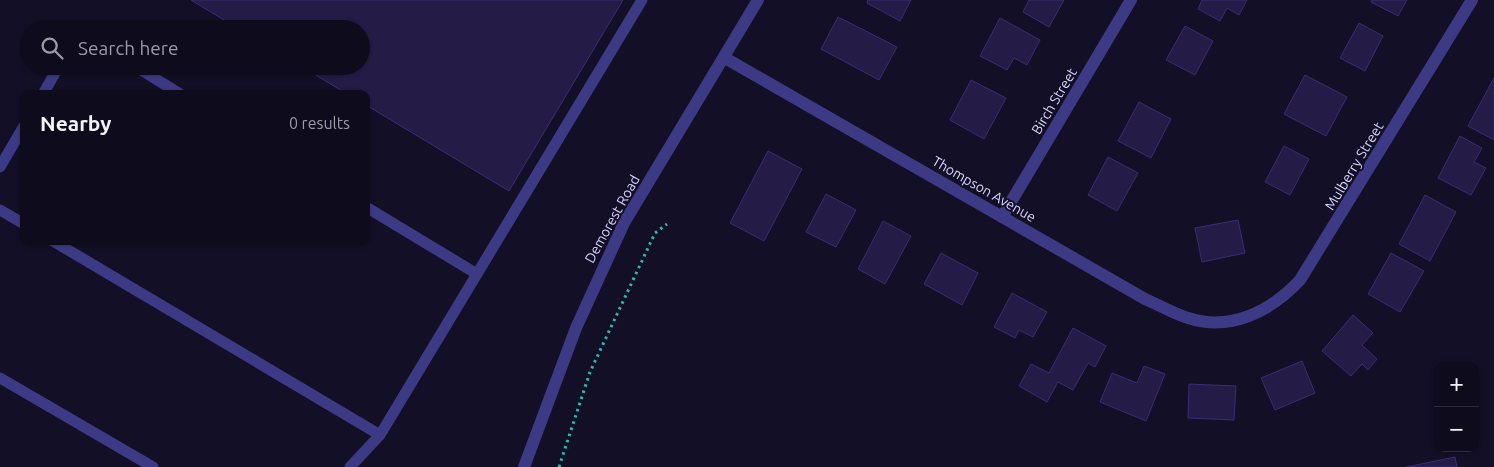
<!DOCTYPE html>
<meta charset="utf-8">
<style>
body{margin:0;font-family:Ubuntu,sans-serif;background:#1c1929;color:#f1f3f6}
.controls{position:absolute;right:15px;bottom:15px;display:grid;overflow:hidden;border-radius:10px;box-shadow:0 1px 4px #0004}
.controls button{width:45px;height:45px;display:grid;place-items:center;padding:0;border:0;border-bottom:1px solid #2e2b3b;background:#0e0b1c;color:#f1f3f6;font:25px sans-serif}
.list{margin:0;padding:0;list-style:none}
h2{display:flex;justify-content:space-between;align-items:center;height:65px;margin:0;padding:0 20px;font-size:21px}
h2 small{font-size:16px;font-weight:400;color:#9b9ba3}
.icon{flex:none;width:28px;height:28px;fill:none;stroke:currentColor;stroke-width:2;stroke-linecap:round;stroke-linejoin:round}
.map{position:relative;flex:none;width:1494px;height:467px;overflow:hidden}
.search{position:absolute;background:#0e0b1c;box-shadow:0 1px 4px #0004;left:20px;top:20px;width:350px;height:55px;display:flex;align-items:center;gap:12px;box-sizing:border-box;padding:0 18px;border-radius:28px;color:#9b9ba3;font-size:19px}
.panel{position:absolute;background:#0e0b1c;box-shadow:0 1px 4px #0004;left:20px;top:90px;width:350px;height:155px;border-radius:10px}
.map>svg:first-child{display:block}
.building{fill:#241b47;stroke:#3b2d73}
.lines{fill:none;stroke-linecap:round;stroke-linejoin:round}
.path{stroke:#2fb8b0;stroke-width:3;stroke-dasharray:2.5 4;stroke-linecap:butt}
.service{stroke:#3d3a85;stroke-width:11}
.minor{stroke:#3d3a85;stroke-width:12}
.tertiary{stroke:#3d3a85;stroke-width:12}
.labels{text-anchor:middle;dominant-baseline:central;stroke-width:4;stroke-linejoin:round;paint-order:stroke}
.street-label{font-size:14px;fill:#d9d4ff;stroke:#130f26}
</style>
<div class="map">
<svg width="1494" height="467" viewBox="0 0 1494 467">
<rect width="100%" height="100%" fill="#130f26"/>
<!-- building -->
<path class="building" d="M191,0H623L509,191L366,105V94H347L301,66H361V29H239Z
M868,0H911L900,21L867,3Z
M1029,0H1064L1049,27L1023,12Z
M1202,0H1247L1239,15L1227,8L1220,21L1198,9Z
M1372,0H1407L1398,16L1371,2Z
M838,17L897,47L879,80L821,49Z
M1000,18L1040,40L1027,65L1014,58L1007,70L980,56Z
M1359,23L1383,36L1365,71L1340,58Z
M1185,26L1213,41L1195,75L1166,60Z
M1305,75L1347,97L1326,136L1284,114Z
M1494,78V140L1468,126Z
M971,80L1006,98L984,139L950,120Z
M1139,102L1171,119L1151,158L1118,141Z
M1460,136L1482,148L1474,162L1486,168L1471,195L1438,178Z
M1284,146L1309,159L1290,195L1265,182Z
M768,151L802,169L764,241L730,223Z
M1108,157L1138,173L1117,211L1088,195Z
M826,194L856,210L836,247L806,232Z
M1425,195L1456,212L1430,261L1399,244Z
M1238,220L1245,253L1202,262L1195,228Z
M883,221L911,236L885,284L858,269Z
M941,253L978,273L962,305L924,284Z
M1391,253L1424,271L1400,312L1368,294Z
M1012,293L1047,312L1033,337L1019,330L1015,338L994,327Z
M1353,315L1373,333L1362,345L1377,359L1368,370L1362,364L1351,376L1322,351Z
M1073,328L1106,346L1095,367L1088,363L1073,390L1058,382L1047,402L1019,386L1031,364L1049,373Z
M1302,361L1315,393L1275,410L1261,378Z
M1144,366L1165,374L1146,421L1100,402L1112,373L1137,383Z
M1189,384L1236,386L1234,420L1188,418Z
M1455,457L1457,467H1406Z"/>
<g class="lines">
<!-- path -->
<path class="path" d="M559,467L590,372L655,233L667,224"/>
<!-- service -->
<path class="service" d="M135,66L180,94
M43,94L59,66
M0,167L24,126
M366,207L477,274
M0,210L24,224
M53,241L380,435
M0,378L153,467
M350,467L380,435L642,0"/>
<!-- minor -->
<path class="minor" d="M725,58L1145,299C1159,305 1174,314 1188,318C1231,332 1271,311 1300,280L1472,0
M1002,217L1131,0"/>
<!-- tertiary -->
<path class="tertiary" d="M524,467L576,328L624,223L758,0"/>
</g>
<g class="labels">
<!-- street labels -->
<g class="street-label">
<text transform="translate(1054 101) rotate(-59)">Birch Street</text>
<text transform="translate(1354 166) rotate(-59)">Mulberry Street</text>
<text transform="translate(984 189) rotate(30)">Thompson Avenue</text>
<text transform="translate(612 219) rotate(-61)">Demorest Road</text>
</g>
</g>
</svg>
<div class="controls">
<button>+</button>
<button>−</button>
</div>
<div class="search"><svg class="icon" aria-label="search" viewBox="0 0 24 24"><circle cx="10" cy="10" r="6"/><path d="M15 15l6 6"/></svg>Search here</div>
<section class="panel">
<h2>Nearby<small>0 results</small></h2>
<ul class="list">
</ul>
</section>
</div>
